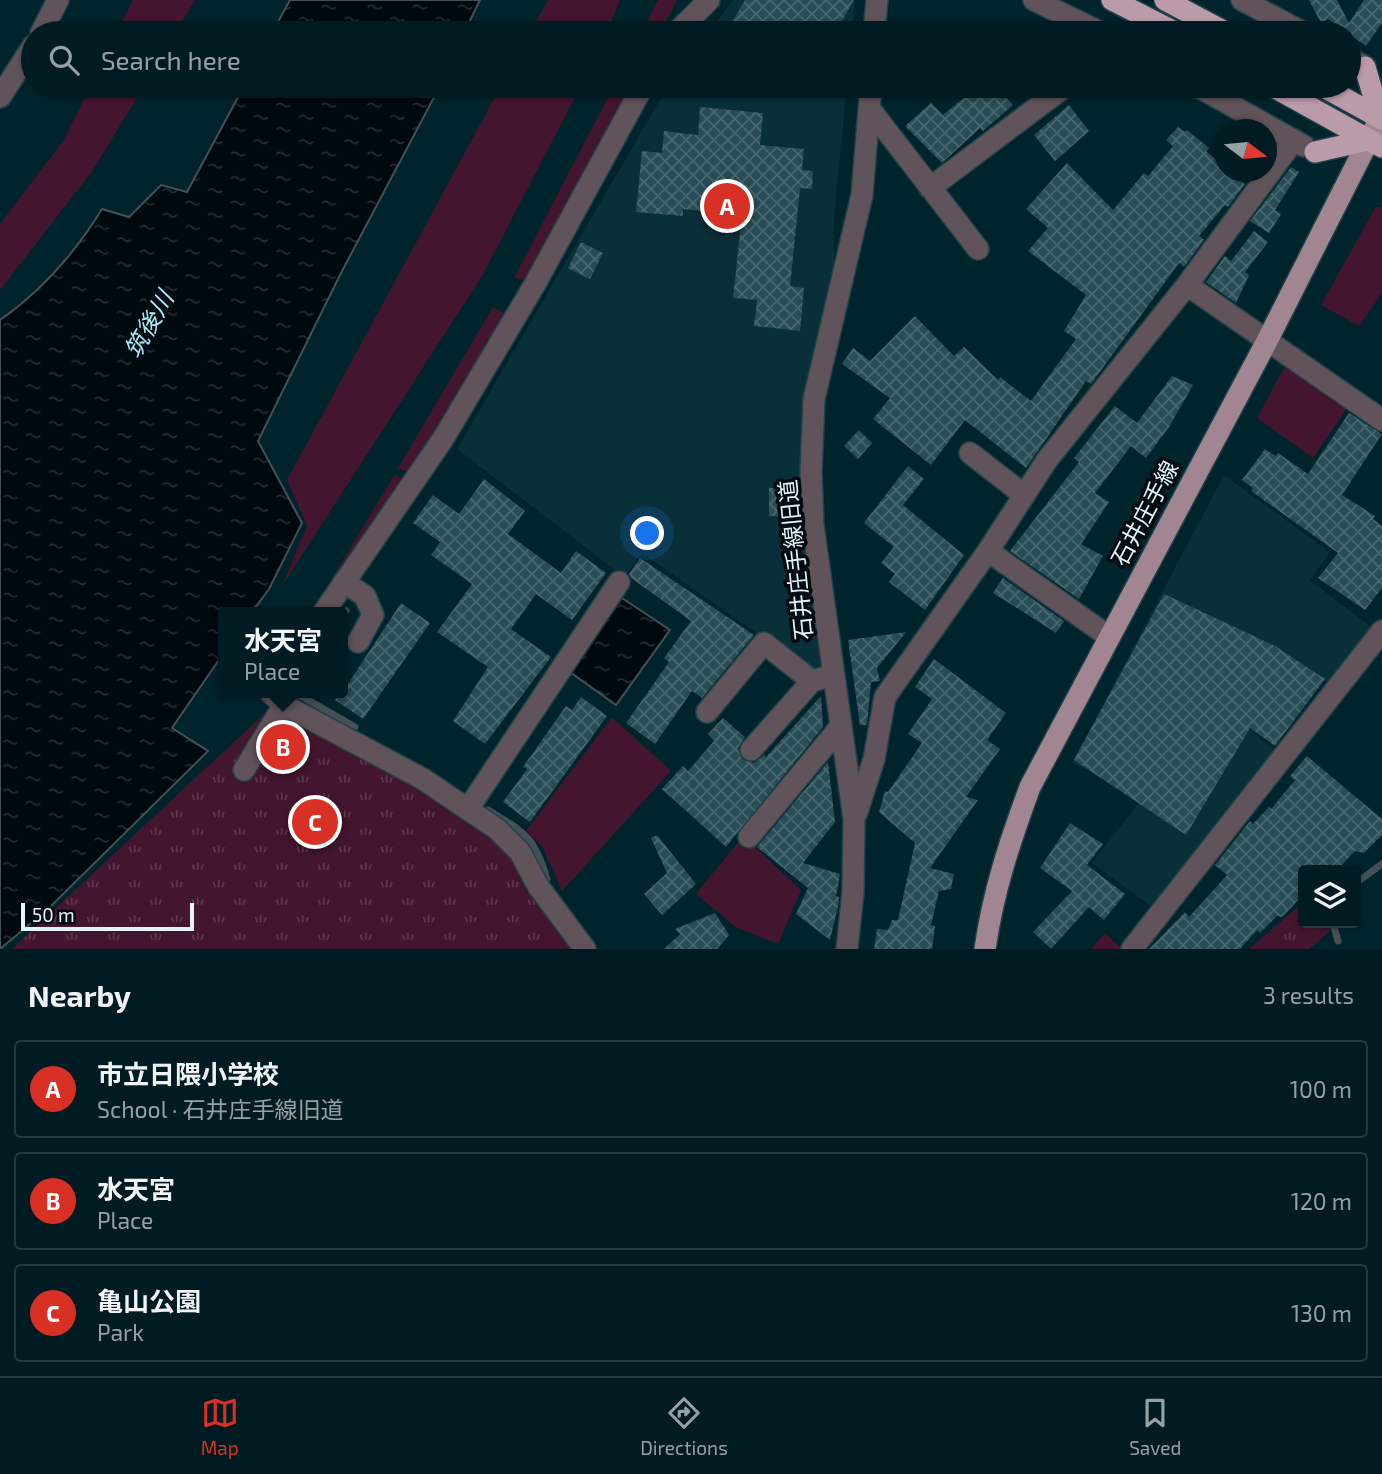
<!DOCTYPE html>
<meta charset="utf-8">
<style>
body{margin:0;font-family:"Exo 2","Noto Sans JP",sans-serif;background:#0e282e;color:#f1f3f6}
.controls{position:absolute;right:21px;bottom:21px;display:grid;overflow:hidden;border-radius:7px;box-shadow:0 2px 5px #0004}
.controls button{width:63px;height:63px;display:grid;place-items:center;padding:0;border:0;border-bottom:2px solid #22393f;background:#001b21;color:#f1f3f6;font:35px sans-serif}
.compass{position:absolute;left:1214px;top:119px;width:63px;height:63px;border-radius:50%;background:#001b21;box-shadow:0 2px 5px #0004;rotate:106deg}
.scale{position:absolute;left:21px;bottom:18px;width:173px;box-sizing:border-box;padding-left:7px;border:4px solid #e2f5fb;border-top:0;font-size:19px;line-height:24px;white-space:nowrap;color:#e2f5fb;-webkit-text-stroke:5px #010b0f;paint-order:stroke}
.you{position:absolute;left:648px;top:534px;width:24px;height:24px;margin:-18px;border:5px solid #fff;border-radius:50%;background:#1a73e8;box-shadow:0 0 0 10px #1a73e833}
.badge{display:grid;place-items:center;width:46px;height:46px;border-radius:50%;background:#d93025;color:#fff;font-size:23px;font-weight:700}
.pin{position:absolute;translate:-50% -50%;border:4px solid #fff;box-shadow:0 2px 7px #0006}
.popup{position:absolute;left:218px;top:607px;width:130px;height:91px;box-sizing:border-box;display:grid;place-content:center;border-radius:7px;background:#001b21;filter:drop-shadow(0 2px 5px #0005);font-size:23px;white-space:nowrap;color:#95a1a5}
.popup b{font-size:26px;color:#f1f3f6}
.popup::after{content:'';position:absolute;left:50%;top:100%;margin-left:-14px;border:14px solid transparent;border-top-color:#001b21}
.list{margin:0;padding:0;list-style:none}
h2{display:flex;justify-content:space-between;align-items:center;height:91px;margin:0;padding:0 28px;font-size:30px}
h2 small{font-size:23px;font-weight:400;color:#95a1a5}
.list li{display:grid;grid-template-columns:46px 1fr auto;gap:21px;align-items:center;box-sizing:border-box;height:98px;margin:0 14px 14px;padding:0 14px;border:2px solid #22393f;border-radius:7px}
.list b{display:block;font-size:26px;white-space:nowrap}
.list p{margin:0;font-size:23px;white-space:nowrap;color:#95a1a5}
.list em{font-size:23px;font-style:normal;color:#95a1a5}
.icon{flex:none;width:38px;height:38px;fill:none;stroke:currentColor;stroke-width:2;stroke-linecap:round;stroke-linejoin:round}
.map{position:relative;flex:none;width:1382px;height:949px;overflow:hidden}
.search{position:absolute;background:#001b21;box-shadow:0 2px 5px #0004;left:21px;right:21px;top:21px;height:77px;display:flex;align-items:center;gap:18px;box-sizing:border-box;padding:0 24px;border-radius:38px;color:#95a1a5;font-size:26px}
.sheet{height:427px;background:#001b21}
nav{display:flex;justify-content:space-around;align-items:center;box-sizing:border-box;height:98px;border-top:2px solid #22393f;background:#001b21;font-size:19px;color:#95a1a5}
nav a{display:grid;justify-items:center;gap:4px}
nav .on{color:#d93025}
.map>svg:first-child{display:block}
.built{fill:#092f38}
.green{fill:#44152f}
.park{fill:url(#park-tufts)}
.water{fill:url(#water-ripples);stroke:#445055;stroke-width:2}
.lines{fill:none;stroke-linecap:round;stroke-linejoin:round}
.stream{stroke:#445055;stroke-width:7}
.building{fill:url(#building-cross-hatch)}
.minor-casing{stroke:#204149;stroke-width:24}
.major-casing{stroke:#204149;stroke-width:24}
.highway-casing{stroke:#204149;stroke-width:24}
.minor{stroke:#605359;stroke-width:21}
.major{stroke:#a18692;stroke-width:21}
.highway{stroke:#bb9aa9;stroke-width:21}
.labels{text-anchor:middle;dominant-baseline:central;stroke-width:7;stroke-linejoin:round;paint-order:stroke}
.street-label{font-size:23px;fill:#e2f5fb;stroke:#010b0f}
.water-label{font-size:24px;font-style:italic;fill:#a8ebfd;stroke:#010b0f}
</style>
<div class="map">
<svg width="1382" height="949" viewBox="0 0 1382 949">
<defs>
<pattern id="park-tufts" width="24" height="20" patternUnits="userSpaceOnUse" patternTransform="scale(1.75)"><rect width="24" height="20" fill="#44152f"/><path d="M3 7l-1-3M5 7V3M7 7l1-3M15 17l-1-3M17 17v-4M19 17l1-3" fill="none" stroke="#5f384e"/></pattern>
<pattern id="water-ripples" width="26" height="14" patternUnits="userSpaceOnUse" patternTransform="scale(1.75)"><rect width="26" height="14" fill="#00090e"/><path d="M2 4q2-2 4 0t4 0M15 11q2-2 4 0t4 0" fill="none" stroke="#252d32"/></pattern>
<pattern id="building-cross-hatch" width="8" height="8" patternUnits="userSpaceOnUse" patternTransform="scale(1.75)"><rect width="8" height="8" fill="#294d56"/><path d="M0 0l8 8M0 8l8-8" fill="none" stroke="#48676f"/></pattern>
</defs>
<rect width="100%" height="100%" fill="#00242c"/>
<!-- built -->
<path class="built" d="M733,0H851L855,2L852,33H708Z
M668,86H847L834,217V278L810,398L825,667L813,672L642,553L624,577L457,449Z
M1224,475L1330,552L1310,580L1375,630L1333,686L1281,653L1235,719L1281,755L1157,911L1092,863L1144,796L1072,763Z"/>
<!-- green -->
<path class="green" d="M133,0H195L175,33H116Z
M548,0H620L606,33H530Z
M658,0H677L660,33H641Z
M91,86H144L93,170L0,290V224L63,141Z
M501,86H581L482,276L282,586L307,526L287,480Z
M614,86H632L530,281L514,278Z
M1382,207V293L1359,326L1321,305L1375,208Z
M493,307L508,315L412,474L398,468Z
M1286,364L1350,404L1313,458L1257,418Z
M395,474L406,481L315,612L312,611Z
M612,717L671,771L562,891L542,846L526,831Z
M743,836L801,890L778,944L737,928L696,894Z
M1105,933L1122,949H1091Z"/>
<!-- park -->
<path class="park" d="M279,700L495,835L585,949H12Z
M1303,902V923H1324L1331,930L1309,949H1249Z"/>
<!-- water -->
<path class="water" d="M290,0H480L464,33H272Z
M244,86H440L341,273L258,441L302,523L269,589L252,612H224L223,654L172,728L208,751L49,908L0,949V320C43,290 75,253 102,209L129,217L161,185L187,192Z
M622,598L670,630L616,705L570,672Z"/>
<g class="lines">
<!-- stream -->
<path class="stream" d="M342,616L346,611
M296,693L355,727
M488,810C525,833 534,836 547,879
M1356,883L1382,864
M1333,923L1338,941"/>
</g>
<!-- building -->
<path class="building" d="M745,0H854L835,33H726Z
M1309,0H1337L1349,23L1364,0H1382V23L1366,46L1328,19L1321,23Z
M978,86H995L1013,105L983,131L980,128L942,163L905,126L931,103L943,115Z
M1069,105L1089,131L1055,161L1034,135Z
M700,107L763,113L760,145L804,149L802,170L813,171L812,189L800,188L790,286L804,288L800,331L754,326L757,300L733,298L742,215L683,209V216L636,212L642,151L662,153L664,131L698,135Z
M1178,127L1185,132L1187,130L1209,148L1206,151L1224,167V172H1230L1245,184L1228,207L1225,205L1199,236L1204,240L1184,267L1179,263L1091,384L1086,381L1026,468L965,420L931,465L873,419L890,398L842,364L853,348L870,361L915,316L954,356L964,347L998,380L1000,377L1031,401L1076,339L1064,331L1086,295L1028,251L1048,228L1026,209L1067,163L1113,210L1144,173L1148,176L1173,146L1166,140Z
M1291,167L1299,172L1275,210L1281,214L1269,233L1250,221Z
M1254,231L1268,242L1245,272L1249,275L1236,303L1206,282L1225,256L1231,261Z
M581,242L603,253L590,279L568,268Z
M1172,376L1193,385L1169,427L1146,458L1131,446L1095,493L1109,502L1081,544L1103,556L1079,599L1010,551L1079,462L1074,458L1115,406L1137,423Z
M1349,413L1382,434L1342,495L1375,516L1373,519L1382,526V588L1365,610L1318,578L1338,553L1251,491L1253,488L1242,480L1265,449L1276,456L1278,453L1308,474Z
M859,430L872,443L858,459L844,446Z
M908,466L924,479L903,505L964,555L925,610L889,582L895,574L881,563L894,547L864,523Z
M484,479L525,511L508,534L561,573L576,551L606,573L572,620L536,594L511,629L551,657L485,744L453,721L488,667L437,632L472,584L431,555L440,542L413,523L433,495L459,514Z
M769,488H794V517L769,516Z
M640,558L754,635L702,698L692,691L655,744L626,723L669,662L664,658L691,621L631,578L629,574Z
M1003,578L1064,621L1056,633L993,593Z
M1164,594L1275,646L1325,679L1275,746L1250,728L1186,835L1074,760Z
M401,603L430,623L363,719L335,700L342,693Z
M906,632L877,668L880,681L871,682L867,725H860L848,640Z
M934,659L1006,713L987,740L1000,749L966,797L978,800L930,868L954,874L951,889L939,891L931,925L935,926L932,949H874L877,929L888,930L892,920H898L915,843L879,812L885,791L888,792L922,743L908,734L932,699L915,687Z
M821,696L823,727L726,847L662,789L683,766L688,771L714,741L708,734L723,718L745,737L738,748L742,759L754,763L764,755L766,757Z
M581,697L607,716L530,822L503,802L527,769L523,767L566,706L572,710Z
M1307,756L1382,819V835L1364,853L1355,851L1337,870H1303V895L1282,917L1277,916L1260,933L1257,930L1240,949H1149L1185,912L1189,917L1227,875L1215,865L1250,821L1253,824L1269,807L1271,809L1295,780L1290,776Z
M828,762L835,822L803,863L840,874L836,896L839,897V902L830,940L796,914L808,888L757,847Z
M1070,823L1103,844L1087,865L1125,894L1104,920L1089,907L1051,949L1033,932L1072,891L1040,868Z
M657,835L696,884L662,915L644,894L667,873L651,838Z
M715,913L729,935L717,949H664L680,934L675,929Z"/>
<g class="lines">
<!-- minor casing -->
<g class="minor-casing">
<path id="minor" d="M1034,0L1102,33
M1242,0L1304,33
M41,33L58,0
M676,33L709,0
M874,33L877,0
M1349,58L1365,67
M1197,86L1304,146
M0,97L33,46
M869,108L978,249
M930,188L1059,91
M1187,285L1382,420
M970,453L1024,495
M988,551L1108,636
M344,582L365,596L373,615L358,642
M324,612L443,439L535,284L643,86
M271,693L284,705L423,779L497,829L520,852L538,886L585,949
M707,712L764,643L812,681L834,675
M751,750L812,681
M244,770L284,705
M468,809L619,582
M857,812L874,759L885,697L988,551L1047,460L1187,285L1294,140
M749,837L841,726
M847,949L853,892L854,819L813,525L811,472L814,399L862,195L871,86
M1132,949L1382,631"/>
</g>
<!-- major casing -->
<g class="major-casing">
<path id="major" d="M985,949C993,892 1010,841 1030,787L1267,341L1382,114"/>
</g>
<!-- highway casing -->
<g class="highway-casing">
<path id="highway" d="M1112,0L1177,33
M1165,0L1227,33
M1365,67L1380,118
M1272,86L1382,147
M1322,86L1382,119
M1315,152L1368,140"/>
</g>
<!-- minor -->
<use href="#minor" class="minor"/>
<!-- major -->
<use href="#major" class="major"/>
<!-- highway -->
<use href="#highway" class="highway"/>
</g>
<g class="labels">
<!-- street labels -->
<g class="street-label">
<text transform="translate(1144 513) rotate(-62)">石井庄手線</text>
<text transform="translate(795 560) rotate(-96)">石井庄手線旧道</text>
</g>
<!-- water labels -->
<g class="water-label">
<text transform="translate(148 324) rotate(-60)">筑後川</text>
</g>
</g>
</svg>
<div class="controls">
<button><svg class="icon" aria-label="layers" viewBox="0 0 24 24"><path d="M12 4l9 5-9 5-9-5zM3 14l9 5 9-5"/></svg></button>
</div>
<svg class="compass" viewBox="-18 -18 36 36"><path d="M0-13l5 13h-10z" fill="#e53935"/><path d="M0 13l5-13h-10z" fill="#95a1a5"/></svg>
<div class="scale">50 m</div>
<div class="you"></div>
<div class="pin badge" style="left:727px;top:206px">A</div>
<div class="pin badge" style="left:283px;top:747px">B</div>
<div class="popup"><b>水天宮</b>Place</div>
<div class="pin badge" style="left:315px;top:822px">C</div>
<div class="search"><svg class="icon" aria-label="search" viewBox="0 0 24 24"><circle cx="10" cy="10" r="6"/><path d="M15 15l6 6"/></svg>Search here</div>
</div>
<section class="sheet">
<h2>Nearby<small>3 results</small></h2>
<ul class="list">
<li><span class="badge">A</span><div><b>市立日隈小学校</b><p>School · 石井庄手線旧道</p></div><em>100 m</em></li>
<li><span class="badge">B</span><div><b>水天宮</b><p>Place</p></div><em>120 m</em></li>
<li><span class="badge">C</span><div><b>亀山公園</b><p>Park</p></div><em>130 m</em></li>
</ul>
</section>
<nav>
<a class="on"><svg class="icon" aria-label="map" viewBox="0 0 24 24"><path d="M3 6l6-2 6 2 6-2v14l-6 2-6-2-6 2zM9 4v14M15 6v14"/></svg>Map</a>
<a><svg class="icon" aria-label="directions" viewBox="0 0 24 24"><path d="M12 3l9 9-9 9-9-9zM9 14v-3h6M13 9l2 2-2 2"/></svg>Directions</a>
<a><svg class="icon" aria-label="saved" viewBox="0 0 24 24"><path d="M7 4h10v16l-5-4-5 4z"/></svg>Saved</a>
</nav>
